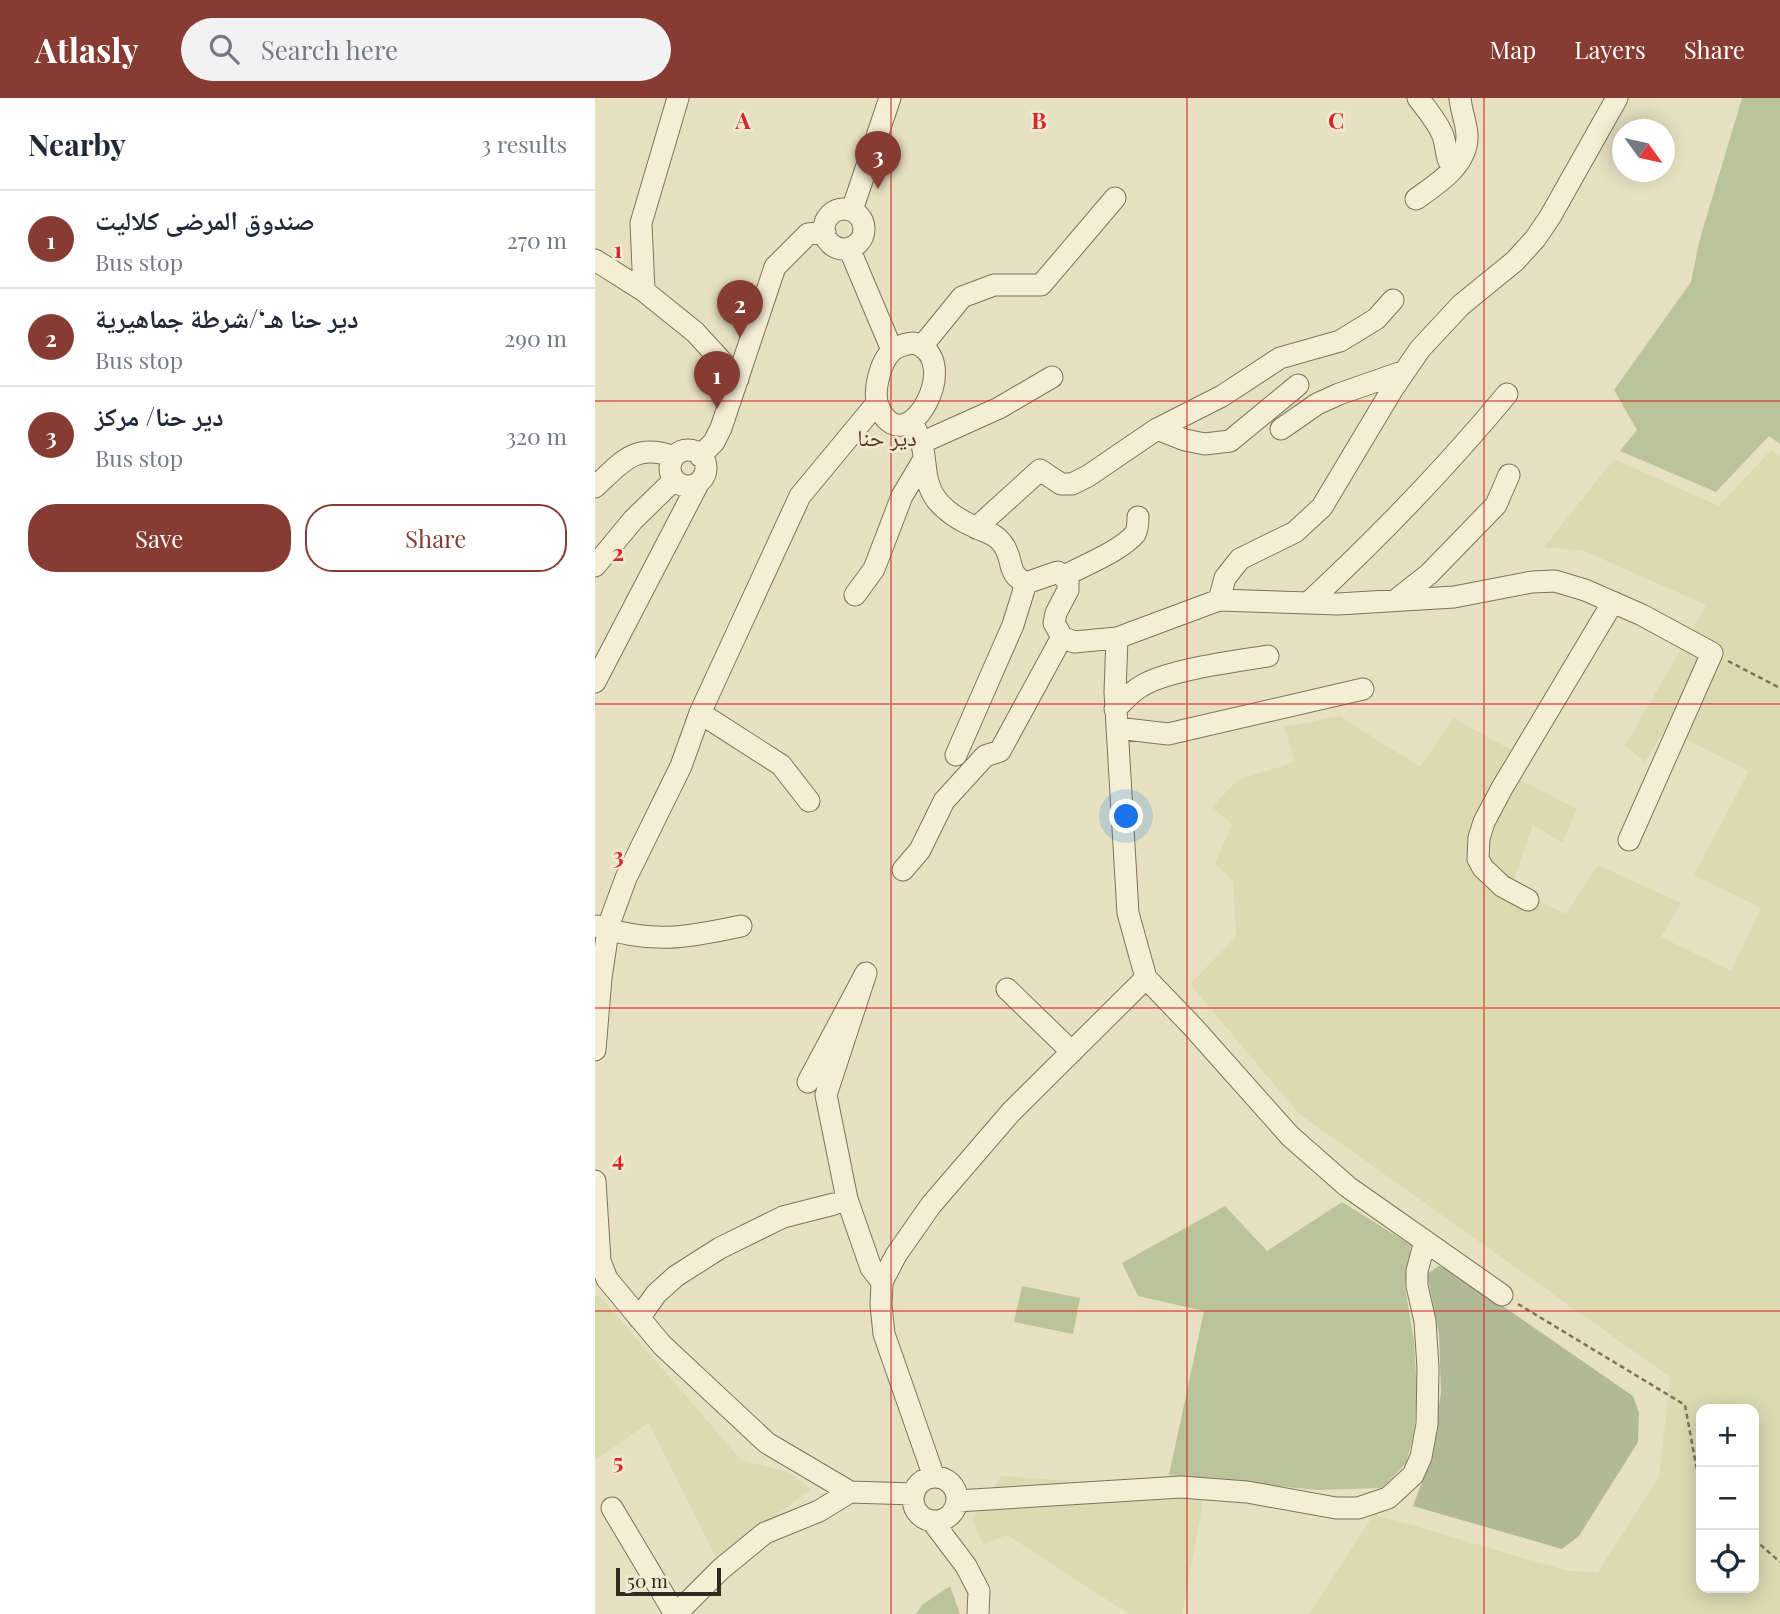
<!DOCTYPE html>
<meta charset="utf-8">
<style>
body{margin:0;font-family:"Playfair Display","Noto Naskh Arabic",serif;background:#f2f2f3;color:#1f2937}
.controls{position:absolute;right:21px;bottom:21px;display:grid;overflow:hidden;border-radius:14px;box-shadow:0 4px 18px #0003}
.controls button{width:63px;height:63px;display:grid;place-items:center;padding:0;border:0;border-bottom:2px solid #e0e1e3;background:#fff;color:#1f2937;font:35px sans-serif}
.compass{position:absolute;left:1017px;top:21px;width:63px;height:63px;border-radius:50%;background:#fff;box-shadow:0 4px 18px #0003;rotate:123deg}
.scale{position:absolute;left:21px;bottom:18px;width:105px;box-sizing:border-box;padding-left:7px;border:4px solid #31291e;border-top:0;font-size:19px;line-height:24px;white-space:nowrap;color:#31291e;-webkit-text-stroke:5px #f0ead1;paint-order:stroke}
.you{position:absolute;left:532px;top:719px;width:24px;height:24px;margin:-18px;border:5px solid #fff;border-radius:50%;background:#1a73e8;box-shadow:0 0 0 10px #1a73e833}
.badge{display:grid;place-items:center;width:46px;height:46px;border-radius:50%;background:#863c33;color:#fff;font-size:23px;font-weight:700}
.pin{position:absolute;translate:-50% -58px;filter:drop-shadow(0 2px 4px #0008)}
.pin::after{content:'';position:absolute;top:37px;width:24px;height:21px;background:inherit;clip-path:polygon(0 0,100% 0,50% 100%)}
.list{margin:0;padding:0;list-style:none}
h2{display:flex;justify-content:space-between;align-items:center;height:91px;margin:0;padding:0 28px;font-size:30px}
h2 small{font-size:23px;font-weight:400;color:#747a83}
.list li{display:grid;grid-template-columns:46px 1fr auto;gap:21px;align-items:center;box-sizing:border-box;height:98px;padding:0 28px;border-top:2px solid #e0e1e3}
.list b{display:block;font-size:26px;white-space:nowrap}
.list p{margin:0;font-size:23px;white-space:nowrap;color:#747a83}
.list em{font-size:23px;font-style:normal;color:#747a83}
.actions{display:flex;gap:14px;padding:21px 28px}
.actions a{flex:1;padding:16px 0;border:2px solid #863c33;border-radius:28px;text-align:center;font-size:24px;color:#863c33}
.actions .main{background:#863c33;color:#fff}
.icon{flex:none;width:38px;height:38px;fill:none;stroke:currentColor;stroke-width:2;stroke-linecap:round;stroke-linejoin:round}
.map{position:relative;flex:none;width:1185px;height:1516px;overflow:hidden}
header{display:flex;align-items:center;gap:42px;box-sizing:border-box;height:98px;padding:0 35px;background:#863c33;color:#fff}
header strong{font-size:33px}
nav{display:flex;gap:38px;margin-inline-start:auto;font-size:24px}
.search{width:490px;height:63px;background:#f2f2f3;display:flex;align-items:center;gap:18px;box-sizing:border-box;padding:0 24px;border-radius:38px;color:#747a83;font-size:26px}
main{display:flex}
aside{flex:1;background:#fff}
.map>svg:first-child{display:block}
.farmland{fill:#dcdab1;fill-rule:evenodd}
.green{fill:#bac498}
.cemetery{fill:#b1b996}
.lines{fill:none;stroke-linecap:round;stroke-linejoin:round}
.minor-casing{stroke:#7f735c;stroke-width:23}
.path{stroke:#7f735c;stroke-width:2.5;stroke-dasharray:5 3.5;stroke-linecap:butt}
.minor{stroke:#f4eed4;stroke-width:21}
.grid{fill:none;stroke:#d62828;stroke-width:2;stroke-opacity:0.55}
.labels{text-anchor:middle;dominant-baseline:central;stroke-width:5;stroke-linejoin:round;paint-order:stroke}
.quarter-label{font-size:23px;fill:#583423;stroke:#f0ead1}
.grid-label{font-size:23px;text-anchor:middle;font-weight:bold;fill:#d62828;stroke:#f0ead1;stroke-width:5;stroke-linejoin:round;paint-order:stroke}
</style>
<header>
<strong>Atlasly</strong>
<div class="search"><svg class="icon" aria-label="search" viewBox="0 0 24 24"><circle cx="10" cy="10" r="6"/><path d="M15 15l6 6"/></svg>Search here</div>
<nav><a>Map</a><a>Layers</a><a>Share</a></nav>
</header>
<main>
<aside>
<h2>Nearby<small>3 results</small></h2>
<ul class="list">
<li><span class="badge">1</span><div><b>صندوق المرضى كلاليت</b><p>Bus stop</p></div><em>270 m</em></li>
<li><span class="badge">2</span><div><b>دير حنا هـ‘/شرطة جماهيرية</b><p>Bus stop</p></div><em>290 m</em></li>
<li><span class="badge">3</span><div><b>دير حنا/ مركز</b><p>Bus stop</p></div><em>320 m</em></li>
</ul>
<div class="actions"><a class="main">Save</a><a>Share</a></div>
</aside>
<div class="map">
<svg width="1185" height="1516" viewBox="0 0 1185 1516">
<rect width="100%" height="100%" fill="#e7e1c2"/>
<!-- farmland -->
<path class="farmland" d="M1176,352L1185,358V1516H714L779,1416L973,1473L1003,1474L1064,1379L1075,1279L703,1015L595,886L641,839L638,783L620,766L637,726L617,709L643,682L700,664L689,629L745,618L825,669L859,620L918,653L906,672L982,711L967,745L938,727L916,790L971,816L1003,767L1086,805L1066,839L1136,873L1166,810L1099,777L1154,673L1070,631L1050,664L1030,648L1111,507L989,453L949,449L1019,361L1124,408ZM1106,1311H1159V1490H1106Z
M4,1197L146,1362L193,1374L216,1391L122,1462L54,1325L0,1362V1199Z
M406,1378L610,1393L587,1516H534L412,1437L388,1446L377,1422Z"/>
<!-- green -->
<path class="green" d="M1147,0H1185V346L1174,338L1121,394L1025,353L1042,332L1019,292L1096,184L1104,144Z
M747,1104L816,1147L810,1189L819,1244L822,1295L819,1336L811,1365L787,1390L722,1392L574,1377L609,1213L543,1198L527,1165L630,1108L672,1153Z
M427,1188L485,1200L478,1236L419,1224Z
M355,1488L365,1516H321L327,1507Z"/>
<!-- cemetery -->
<path class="cemetery" d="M844,1168L860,1175L1038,1298L1044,1315L1043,1344L984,1438L967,1451L818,1408L835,1362L846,1295L844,1236L832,1176Z"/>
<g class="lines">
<!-- minor casing -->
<g class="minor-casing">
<path id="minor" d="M823,0C832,12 843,24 848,38C852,49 850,60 858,70
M821,101C841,87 873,67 872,38C872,26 866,13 865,0
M229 131a20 20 0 1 1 40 0a20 20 0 1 1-40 0Z
M257,112L295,0
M254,150L297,252
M0,162L49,193L100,234L143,281
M49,193L46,125L83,0
M319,245C370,260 313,366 285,312C276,297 285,263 298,252C304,247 311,246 319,245Z
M328,247L367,199L399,187H446L520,100
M317,323C320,330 323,337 326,343C332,362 328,384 341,401C350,413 366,423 380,429C391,435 400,435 407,445C420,461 410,475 431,485L463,474L473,483V492L461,515L459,525L467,539L479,544L522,540L624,502L743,506L859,499L937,484L960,483L990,492L1047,517L1117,555L1034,742
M562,331L590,342L610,346L635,343L703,287
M686,331L722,306L744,296L810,273
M326,345L404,310L457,279
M75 370a18 18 0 1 1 36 0a18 18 0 1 1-36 0Z
M105,358L119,344L126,330L180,169L213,136L230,134
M0,389C26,365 40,344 79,359
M381,430L445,372L466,386H477L493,378L562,331L627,298L685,260L745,243L781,221L798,202
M0,468L38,422L79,382
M469,478C488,468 527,452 540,436C543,431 543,425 543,419
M260,497L279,471L307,398L329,361
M624,502L630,480L645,461L700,434L727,409L797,292L825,251L866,207L920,163L940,141L955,119L1022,0
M801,502L834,476L901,407L914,377
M713,505C784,439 850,371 912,296
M522,540L520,594L533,815L551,880L598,929L695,1038L753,1089L907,1197
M0,584L104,384
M520,611C528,604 536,594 545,589C570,572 642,563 673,558
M105,615L186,667L214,703
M522,630L573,636L768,591
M361,657L418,527L431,485
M308,772L325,752L349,703L390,658L405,653L467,539
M933,802L907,788L888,770L883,761L884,740L889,724L907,690L1018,504
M2,828C57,846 91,840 146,828
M412,891L477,954
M0,952L6,880L14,826L31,780L86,668L105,615L205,398L282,305
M213,984L271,875L231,997L252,1101L276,1170L287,1184
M0,1083L5,1163L12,1181L67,1247L172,1345L255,1394L319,1396
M44,1220L61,1196L81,1178L125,1150L188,1119L239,1106
M339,1379L289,1236L286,1207L287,1184L301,1157L336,1107L416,1014L551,880
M318 1401a22 22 0 1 1 44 0a22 22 0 1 1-44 0Z
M362,1403L586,1389L652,1394L741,1410H763L793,1400L818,1377L826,1359L832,1326L833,1270L830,1223L822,1188V1173L830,1143
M17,1410L80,1516
M337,1423L371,1468L384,1493L383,1516
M81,1516L126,1471L170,1435L224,1413L255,1394"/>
</g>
<!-- path -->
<path class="path" d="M1133,563L1185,590
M923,1206L1090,1307L1106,1394
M1159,1441L1185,1464"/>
<!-- minor -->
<use href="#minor" class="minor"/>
</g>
<!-- grid -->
<path class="grid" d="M296,0V1516M592,0V1516M889,0V1516M0,303H1185M0,606H1185M0,910H1185M0,1213H1185"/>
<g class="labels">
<!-- quarter labels -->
<g class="quarter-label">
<text x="292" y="338">دير حنا</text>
</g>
</g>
<g class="grid-label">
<text x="148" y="31">A</text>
<text x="444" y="31">B</text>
<text x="741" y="31">C</text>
<text x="23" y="160">1</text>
<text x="23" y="463">2</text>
<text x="23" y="766">3</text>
<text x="23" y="1069">4</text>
<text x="23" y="1372">5</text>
</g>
</svg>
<div class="controls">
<button>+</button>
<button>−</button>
<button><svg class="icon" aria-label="locate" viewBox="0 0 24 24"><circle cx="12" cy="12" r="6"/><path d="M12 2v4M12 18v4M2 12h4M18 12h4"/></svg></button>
</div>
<svg class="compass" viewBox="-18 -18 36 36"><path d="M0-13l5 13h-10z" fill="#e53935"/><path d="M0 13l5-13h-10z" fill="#747a83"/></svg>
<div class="scale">50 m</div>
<div class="you"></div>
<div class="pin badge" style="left:122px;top:311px">1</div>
<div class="pin badge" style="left:145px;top:240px">2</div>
<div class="pin badge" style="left:283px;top:91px">3</div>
</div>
</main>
